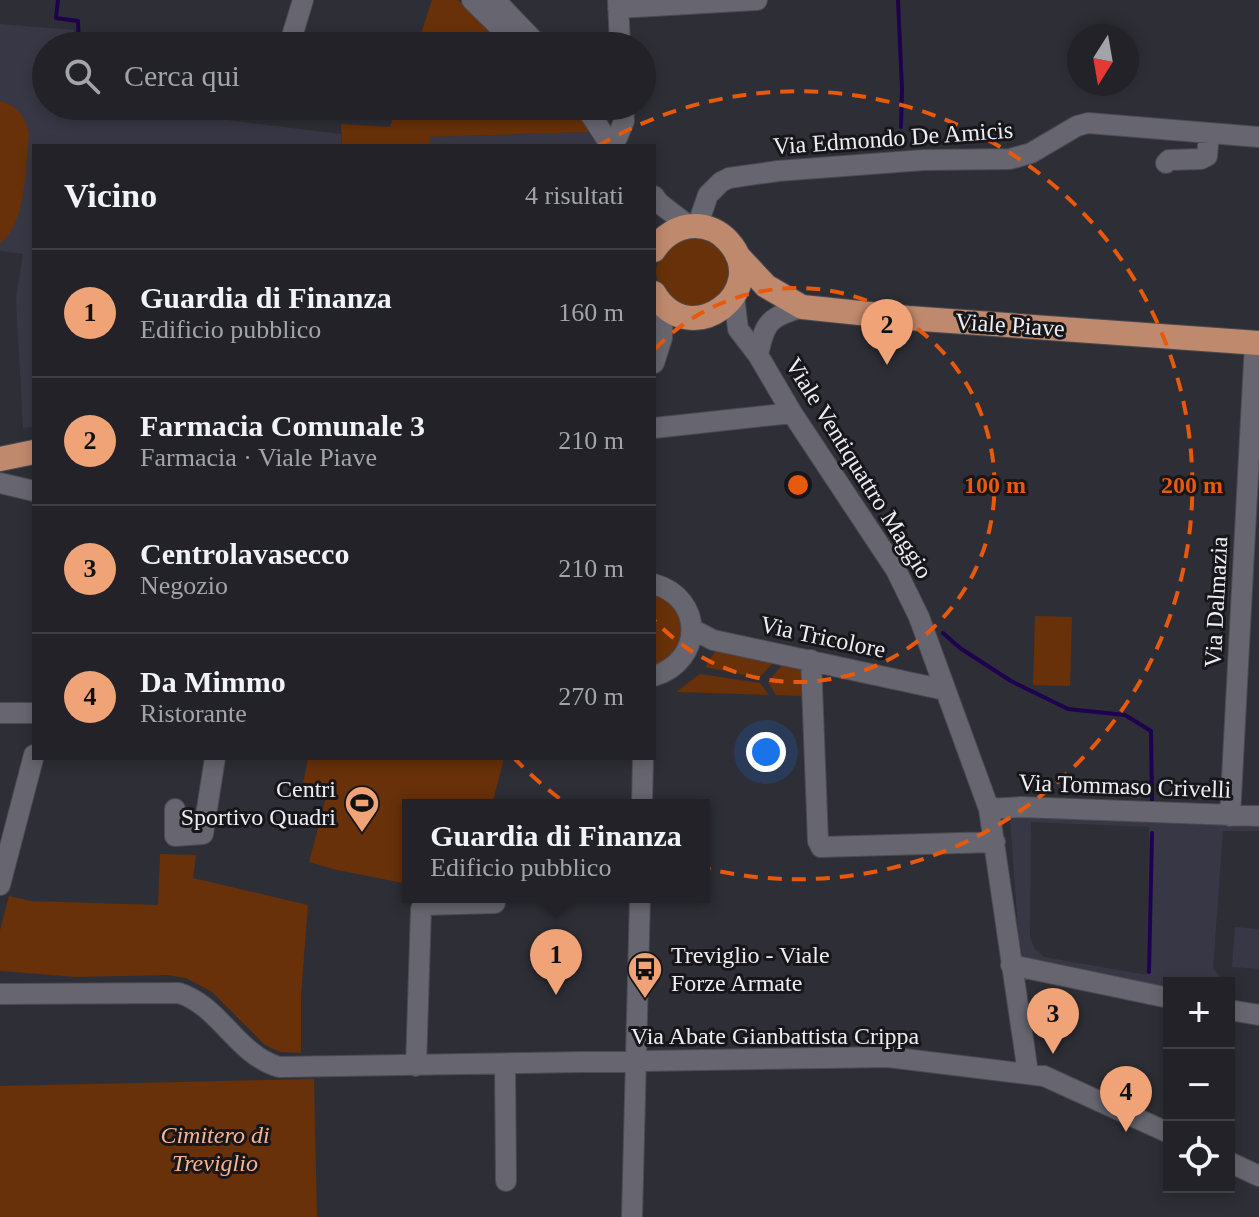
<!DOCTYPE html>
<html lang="it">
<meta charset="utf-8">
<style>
body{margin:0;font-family:"Times New Roman",serif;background:#2a2a30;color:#f1f3f6}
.controls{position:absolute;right:24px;bottom:24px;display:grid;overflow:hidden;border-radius:0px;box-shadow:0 4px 12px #0003}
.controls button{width:72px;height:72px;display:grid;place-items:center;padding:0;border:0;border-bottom:2px solid #3f3f45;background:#222228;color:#f1f3f6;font:40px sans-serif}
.compass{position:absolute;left:1067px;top:24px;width:72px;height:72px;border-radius:50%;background:#222228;box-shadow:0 4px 12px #0003;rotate:191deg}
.you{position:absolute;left:766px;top:752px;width:28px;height:28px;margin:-20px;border:6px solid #fff;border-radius:50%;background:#1a73e8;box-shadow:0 0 0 12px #1a73e833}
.badge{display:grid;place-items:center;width:52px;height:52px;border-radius:50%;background:#efa377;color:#111;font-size:26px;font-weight:700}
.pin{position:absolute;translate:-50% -66px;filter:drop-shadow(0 2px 4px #0008)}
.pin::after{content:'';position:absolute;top:42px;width:28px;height:24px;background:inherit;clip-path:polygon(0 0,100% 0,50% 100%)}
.popup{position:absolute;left:402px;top:799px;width:308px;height:104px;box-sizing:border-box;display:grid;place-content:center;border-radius:0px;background:#222228;filter:drop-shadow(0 2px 6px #0005);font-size:26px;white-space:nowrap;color:#a2a4a8}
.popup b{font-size:30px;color:#f1f3f6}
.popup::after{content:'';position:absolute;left:50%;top:100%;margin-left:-16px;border:16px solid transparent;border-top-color:#222228}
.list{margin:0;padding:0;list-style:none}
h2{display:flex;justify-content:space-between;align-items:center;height:104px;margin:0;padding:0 32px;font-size:34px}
h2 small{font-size:26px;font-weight:400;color:#a2a4a8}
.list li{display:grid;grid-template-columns:52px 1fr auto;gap:24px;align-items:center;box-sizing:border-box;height:128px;padding:0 32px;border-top:2px solid #3f3f45}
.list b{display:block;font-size:30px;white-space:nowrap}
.list p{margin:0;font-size:26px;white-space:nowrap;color:#a2a4a8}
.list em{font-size:26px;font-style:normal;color:#a2a4a8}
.icon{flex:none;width:44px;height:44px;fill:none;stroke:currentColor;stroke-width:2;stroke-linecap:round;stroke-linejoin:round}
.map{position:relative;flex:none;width:1259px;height:1217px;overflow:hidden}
.search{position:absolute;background:#222228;box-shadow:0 4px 12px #0003;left:32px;top:32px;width:624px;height:88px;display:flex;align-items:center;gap:20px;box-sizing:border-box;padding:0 28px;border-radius:44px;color:#a2a4a8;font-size:30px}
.panel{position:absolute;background:#222228;box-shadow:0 4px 12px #0003;left:32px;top:144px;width:624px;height:616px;border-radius:0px}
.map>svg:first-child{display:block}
.built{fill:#383745;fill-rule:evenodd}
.green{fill:#683109}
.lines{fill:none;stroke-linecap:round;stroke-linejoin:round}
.stream{stroke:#1e0250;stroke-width:4}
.minor-casing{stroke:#4a4a50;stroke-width:22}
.major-casing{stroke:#4a4a50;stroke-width:26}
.minor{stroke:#676670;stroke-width:20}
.major{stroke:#bf896d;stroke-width:24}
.ring{fill:none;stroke:#e8590c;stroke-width:4;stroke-dasharray:14 10}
.labels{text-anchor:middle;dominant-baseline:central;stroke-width:6;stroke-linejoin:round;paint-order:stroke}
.street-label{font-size:24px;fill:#ededf2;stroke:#17161a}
.poi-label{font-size:24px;fill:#ededf2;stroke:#17161a;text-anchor:end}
.park-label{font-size:24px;font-style:italic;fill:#f7b48f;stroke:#17161a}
.centre{fill:#e8590c;stroke:#17161a;stroke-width:4}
.ring-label{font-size:24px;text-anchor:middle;font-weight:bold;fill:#e8590c;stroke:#17161a;stroke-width:6;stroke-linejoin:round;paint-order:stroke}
</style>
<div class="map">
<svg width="1259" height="1217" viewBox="0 0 1259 1217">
<rect width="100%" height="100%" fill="#2e2e36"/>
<!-- built -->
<path class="built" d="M0,24L74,30L75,46H46V106H217L220,119L341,134L342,146H34V427L23,428L16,299L23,254L0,251Z
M589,132L599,146H429V137Z
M1030,798L1259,807V831H1223L1213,968L1225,983H1169V1006L1029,980L1019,942L1010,819L1029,817ZM1031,822L1149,827L1147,975L1044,957L1035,949L1030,938Z
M1235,927L1259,929V969L1232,967Z"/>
<!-- green -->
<path class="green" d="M432,0H458L505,46H417Z
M0,101C18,106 26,117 29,135C25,165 27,225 0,243Z
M397,106H568L582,120L589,132L429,137V146H342L341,124L390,127Z
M688,235L716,242L731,266L725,294C715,298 700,309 690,309C683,309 678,304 673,300C641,271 659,254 688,235Z
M654,592C661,597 671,601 676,607C692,631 678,657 654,666Z
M1035,616L1072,617L1070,686L1033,685Z
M716,650L773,663L759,678L705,667Z
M782,665L801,668V696L776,695L768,682Z
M700,674L760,683L769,695L676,692Z
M308,758H504L492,805H408V884L337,870L309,862L327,794L302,789Z
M160,854L196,855L193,878L308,905L301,995V1053L280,1052L265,1045L212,992L186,978L167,975L76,977L0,971V930L9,896L31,901L158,905Z
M314,1079L317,1217H0V1086Z"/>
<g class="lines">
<!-- stream -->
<path class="stream" d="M58,0L56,18L78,21L79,46
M898,0L902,89L901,127
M222,106V115
M943,633L960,648L1011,681L1068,709L1125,715L1151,731L1152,805
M1149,972L1152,833"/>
<!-- minor casing -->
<g class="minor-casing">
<path id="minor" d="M472,0L519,46
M495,0L539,46
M618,0L620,46
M618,8L757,0
M289,46L303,0
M585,106L611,146
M268,109L269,106
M617,138L624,121L623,106
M1166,163L1169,160L1201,159L1207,156L1209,133
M654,196L659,203L689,226
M694,226L700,218L708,195L721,182L729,178L778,171L924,160L1010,159L1031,153L1077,126L1088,123L1259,137
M734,296L738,329L758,355L792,413L896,570L919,617L989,809L1028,1073
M758,355C765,320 770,318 802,307
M654,363L662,338L663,306
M654,428L792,413
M0,483L34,491
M654,584C704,598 704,661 654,676
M692,629L713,640L945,690
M811,660L818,841L821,847L995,842
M0,713H34
M642,805L643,758
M175,809V836L203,834L215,758
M989,809L1021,807L1259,816
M1230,816L1255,343
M0,885L34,755
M1011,965L1169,998
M0,994L179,993C220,1006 237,1055 279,1067L888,1057L1044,1076L1169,1133
M1229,1010L1259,1015
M505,1064L506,1181
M416,1066L421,909L424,905L495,903
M1229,1162L1259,1176
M632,1217L640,897"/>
</g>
<!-- major casing -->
<g class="major-casing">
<path id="major" d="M654,250C663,236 678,226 695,226C708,226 720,232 728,241C773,290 690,354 654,293
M737,255L766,286L802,307L908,318L1259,343
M0,459L34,452"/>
</g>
<!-- minor -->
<use href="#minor" class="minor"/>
<!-- major -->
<use href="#major" class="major"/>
</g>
<!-- distance rings -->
<g class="ring">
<path d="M655 349A197 197 0 1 1 655 621"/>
<path d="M598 146A394 394 0 1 1 515 759"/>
</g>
<!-- icons -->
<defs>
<g id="stadium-pin" transform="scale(1.8)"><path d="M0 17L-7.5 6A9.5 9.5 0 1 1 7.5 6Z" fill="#efa377" stroke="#17161a"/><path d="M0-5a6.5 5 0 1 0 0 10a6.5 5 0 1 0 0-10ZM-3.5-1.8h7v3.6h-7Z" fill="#111"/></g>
<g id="bus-pin" transform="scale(1.8)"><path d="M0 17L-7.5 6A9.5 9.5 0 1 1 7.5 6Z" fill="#efa377" stroke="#17161a"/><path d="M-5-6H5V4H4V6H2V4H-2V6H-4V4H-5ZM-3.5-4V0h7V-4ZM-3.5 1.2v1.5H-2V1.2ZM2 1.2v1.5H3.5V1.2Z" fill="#111"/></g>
</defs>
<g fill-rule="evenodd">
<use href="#stadium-pin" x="362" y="803"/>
<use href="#bus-pin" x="645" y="969"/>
</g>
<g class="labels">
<!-- street labels -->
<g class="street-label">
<text transform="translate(893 138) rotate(-4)">Via Edmondo De Amicis</text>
<text transform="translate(1010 325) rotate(4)">Viale Piave</text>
<text transform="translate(859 468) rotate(58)">Viale Ventiquattro Maggio</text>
<text transform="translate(1216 602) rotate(-87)">Via Dalmazia</text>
<text transform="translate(823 637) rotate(12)">Via Tricolore</text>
<text transform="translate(1125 786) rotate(2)">Via Tommaso Crivelli</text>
<text x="775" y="1036">Via Abate Gianbattista Crippa</text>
</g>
<!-- poi labels -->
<g class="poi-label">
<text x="336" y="789">Centri<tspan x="336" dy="28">Sportivo Quadri</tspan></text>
<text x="671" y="955" text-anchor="start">Treviglio - Viale<tspan x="671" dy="28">Forze Armate</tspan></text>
</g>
<!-- park labels -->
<g class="park-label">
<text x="215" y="1135">Cimitero di<tspan x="215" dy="28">Treviglio</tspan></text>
</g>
</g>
<circle cx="798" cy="485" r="12" class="centre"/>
<g class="ring-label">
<text x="995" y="493">100 m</text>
<text x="1192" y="493">200 m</text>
</g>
</svg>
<div class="controls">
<button>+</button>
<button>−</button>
<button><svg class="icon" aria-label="locate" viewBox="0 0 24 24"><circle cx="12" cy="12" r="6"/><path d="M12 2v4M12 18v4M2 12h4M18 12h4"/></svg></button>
</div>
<svg class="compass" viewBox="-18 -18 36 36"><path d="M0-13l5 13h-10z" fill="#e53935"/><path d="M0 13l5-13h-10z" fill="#a2a4a8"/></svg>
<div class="you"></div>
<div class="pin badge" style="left:556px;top:995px">1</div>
<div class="popup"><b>Guardia di Finanza</b>Edificio pubblico</div>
<div class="pin badge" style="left:887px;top:365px">2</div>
<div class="pin badge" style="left:1053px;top:1054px">3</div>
<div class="pin badge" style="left:1126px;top:1132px">4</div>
<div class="search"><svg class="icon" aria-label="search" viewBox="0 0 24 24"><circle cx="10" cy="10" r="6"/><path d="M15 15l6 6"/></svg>Cerca qui</div>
<section class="panel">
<h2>Vicino<small>4 risultati</small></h2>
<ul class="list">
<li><span class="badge">1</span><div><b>Guardia di Finanza</b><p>Edificio pubblico</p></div><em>160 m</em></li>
<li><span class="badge">2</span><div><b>Farmacia Comunale 3</b><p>Farmacia · Viale Piave</p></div><em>210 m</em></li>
<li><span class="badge">3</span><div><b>Centrolavasecco</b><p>Negozio</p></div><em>210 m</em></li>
<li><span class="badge">4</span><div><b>Da Mimmo</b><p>Ristorante</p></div><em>270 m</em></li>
</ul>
</section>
</div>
